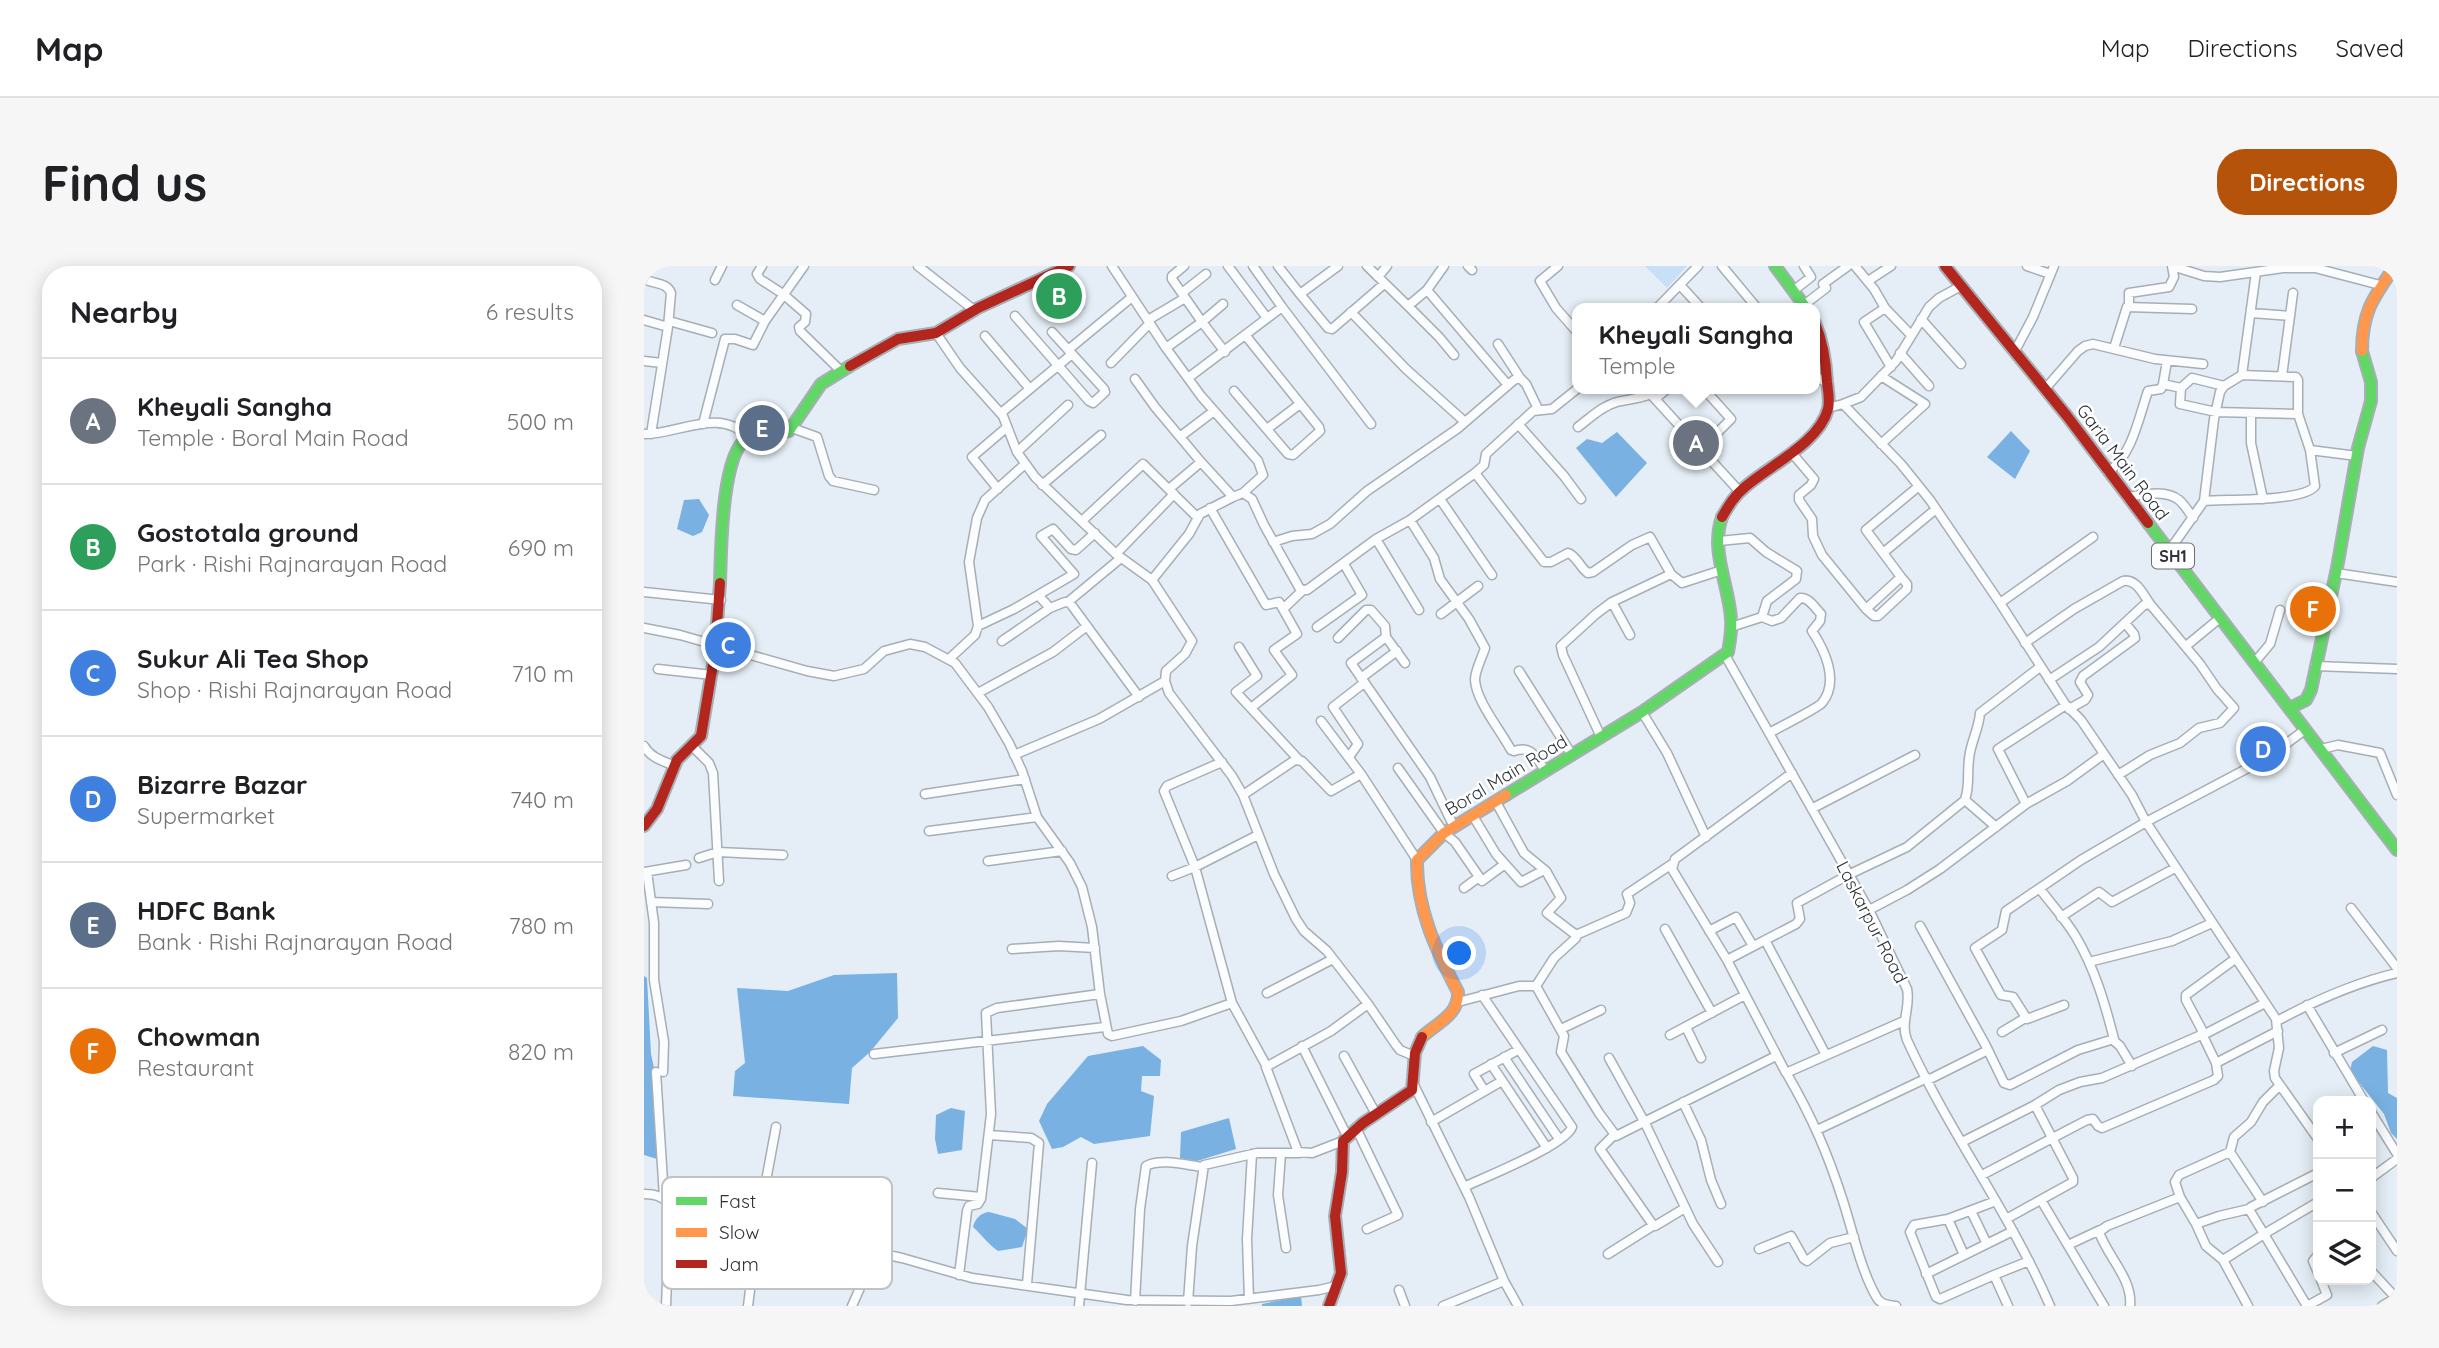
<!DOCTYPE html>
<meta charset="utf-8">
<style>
body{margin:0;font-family:Quicksand,sans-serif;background:#f6f6f6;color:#202124}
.controls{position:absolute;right:21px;bottom:21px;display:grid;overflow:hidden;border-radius:14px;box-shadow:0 4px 18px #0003}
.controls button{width:63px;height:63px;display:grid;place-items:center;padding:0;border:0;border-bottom:2px solid #e0e0e0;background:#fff;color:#202124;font:35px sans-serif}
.you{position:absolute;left:816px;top:688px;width:24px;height:24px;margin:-18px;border:5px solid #fff;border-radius:50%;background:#1a73e8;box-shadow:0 0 0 10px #1a73e833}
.badge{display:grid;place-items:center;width:46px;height:46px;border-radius:50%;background:#b45309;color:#fff;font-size:23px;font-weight:700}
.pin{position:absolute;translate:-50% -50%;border:4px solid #fff;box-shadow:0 2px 7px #0006}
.popup{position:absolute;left:928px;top:37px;width:248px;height:91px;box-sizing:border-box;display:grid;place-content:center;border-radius:14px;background:#fff;filter:drop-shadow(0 2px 5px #0005);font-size:23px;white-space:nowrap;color:#757577}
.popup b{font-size:26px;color:#202124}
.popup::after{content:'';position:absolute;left:50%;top:100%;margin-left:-14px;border:14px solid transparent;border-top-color:#fff}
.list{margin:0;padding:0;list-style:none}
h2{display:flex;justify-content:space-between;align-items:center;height:91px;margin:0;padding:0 28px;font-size:30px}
h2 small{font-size:23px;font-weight:400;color:#757577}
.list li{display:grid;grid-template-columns:46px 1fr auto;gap:21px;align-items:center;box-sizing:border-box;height:126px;padding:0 28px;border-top:2px solid #e0e0e0}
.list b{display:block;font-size:26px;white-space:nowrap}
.list p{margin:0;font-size:23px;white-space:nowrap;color:#757577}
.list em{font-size:23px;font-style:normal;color:#757577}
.icon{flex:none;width:38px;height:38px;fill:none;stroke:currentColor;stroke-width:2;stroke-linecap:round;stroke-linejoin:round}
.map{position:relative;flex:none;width:1753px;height:1040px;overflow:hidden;border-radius:28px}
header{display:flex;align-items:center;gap:42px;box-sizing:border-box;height:98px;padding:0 35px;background:#fff;border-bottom:2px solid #e0e0e0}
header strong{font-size:33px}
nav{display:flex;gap:38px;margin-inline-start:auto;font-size:24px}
.intro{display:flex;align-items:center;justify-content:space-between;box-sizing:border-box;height:168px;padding:0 42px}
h1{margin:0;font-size:49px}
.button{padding:18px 32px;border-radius:28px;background:#b45309;color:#fff;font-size:24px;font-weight:700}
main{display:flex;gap:42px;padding:0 42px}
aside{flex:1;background:#fff;border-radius:28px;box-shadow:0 4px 18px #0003}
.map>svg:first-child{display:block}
.green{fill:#c7e0f7}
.water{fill:#78b1e2}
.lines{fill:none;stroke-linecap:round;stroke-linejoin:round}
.street-casing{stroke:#a7aeb4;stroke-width:11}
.fast-casing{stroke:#a7aeb4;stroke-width:14}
.slow-casing{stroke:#a7aeb4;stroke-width:14}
.jam-casing{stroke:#a7aeb4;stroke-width:14}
.street{stroke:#fbfcfe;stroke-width:8}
.fast{stroke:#63d668;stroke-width:10}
.slow{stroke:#ff974d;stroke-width:10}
.jam{stroke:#b3261e;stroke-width:10}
.labels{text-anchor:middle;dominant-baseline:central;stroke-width:5;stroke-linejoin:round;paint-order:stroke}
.shield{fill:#fff;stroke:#6c7074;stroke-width:2}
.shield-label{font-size:16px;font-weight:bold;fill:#2d3338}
.street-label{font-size:18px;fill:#2d3338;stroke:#fff}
.key{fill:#fff;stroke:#c0c2c3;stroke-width:2}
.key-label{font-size:19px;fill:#2d3338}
</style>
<header>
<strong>Map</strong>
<nav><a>Map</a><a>Directions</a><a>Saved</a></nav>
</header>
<div class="intro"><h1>Find us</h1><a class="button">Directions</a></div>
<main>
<aside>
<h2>Nearby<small>6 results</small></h2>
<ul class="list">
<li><span class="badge" style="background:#6b7280">A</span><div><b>Kheyali Sangha</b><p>Temple · Boral Main Road</p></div><em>500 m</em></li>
<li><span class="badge" style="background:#2e9e5b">B</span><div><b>Gostotala ground</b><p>Park · Rishi Rajnarayan Road</p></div><em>690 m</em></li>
<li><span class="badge" style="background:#3f7fe0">C</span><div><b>Sukur Ali Tea Shop</b><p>Shop · Rishi Rajnarayan Road</p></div><em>710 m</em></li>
<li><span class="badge" style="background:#3f7fe0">D</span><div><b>Bizarre Bazar</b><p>Supermarket</p></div><em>740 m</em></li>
<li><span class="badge" style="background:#5c6f8a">E</span><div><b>HDFC Bank</b><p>Bank · Rishi Rajnarayan Road</p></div><em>780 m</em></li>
<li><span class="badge" style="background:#e8710a">F</span><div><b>Chowman</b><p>Restaurant</p></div><em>820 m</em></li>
</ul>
</aside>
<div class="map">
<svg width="1753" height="1040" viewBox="0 0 1753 1040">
<rect width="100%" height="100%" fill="#e5eef6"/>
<!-- green -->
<path class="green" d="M1001,0H1043L1023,22Z
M421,4L442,42L426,55H409L396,41L390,18Z"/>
<!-- water -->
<path class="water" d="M1367,165L1386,185L1371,213L1343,191Z
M973,166L1003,197L972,231L932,182L943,173L958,177Z
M55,233L65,249L58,266L49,270L33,263L40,234Z
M253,707L254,752L226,786L208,802L205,838L89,830L91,805L101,797L93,722L144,725L190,709Z
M0,710L3,712L7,788L12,811L9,821L13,893L0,889Z
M499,780L517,794L516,810H498L497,825L510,830L506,870L450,878L437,871L419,881L408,883L395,855L403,838L444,790Z
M1729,780L1743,784L1744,827L1753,832V873L1747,867L1740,848L1706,805L1708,796Z
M307,842L321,845L318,884L294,888L291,873L292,849Z
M585,852L592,883L553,895L536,892L537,866Z
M345,946L371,953L384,963L378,981L354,985C344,978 338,969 329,961C331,953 336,947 345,946Z
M657,1030L658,1040H618V1038Z"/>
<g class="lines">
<!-- street casing -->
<g class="street-casing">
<path id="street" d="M118,0L113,8L116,13L139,28L162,48L161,56L155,61L156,65L197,105
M274,0L330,44
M468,0L522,82L557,130L614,195L619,209L599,227
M540,0L528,10V13L558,56L579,38
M584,0L623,52
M609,0L638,41
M634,0L656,28L694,0
M723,0L764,40L783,24L800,0
M824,0L828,4
M914,0L896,15L912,42L933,66
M1078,0L1113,42
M1211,0L1230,23L1241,42L1267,69
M1383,0L1406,8
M1528,0L1560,10L1576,11L1639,2H1671L1736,19
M734,11L743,0
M0,13C9,18 23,16 27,27L24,61L7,168
M71,14L78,0
M1224,15L1247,0
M1036,19L1057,42
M783,24L863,118
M1149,25L1167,11L1160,0
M538,27L562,8
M656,28L684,62L688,63L740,18
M93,39L121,55
M1160,39L1182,22L1179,18L1204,0
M764,40L795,71L810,89
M1485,40V27L1525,21L1530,11L1528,0
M1013,42L1054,0
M1241,42L1220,56L1247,101
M707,46L762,103L821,156
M1607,47L1646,50L1638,110
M371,50L445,135L449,137L461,126L460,123L408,66
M1646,50L1649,27
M1277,53L1317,98
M0,54L24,61
M504,54L541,32
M25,55L68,67
M292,67L316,102L359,150L373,186L391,211L472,288L508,314L548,375L541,388L522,405L521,415L525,427L588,510L599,529L630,608L652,653L660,665L683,685L724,738L752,779L756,784L770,790
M341,70L386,123
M854,78L876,112
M522,82L558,56L581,86
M1470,82L1483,41L1548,43
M424,84L488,31
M1371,85L1389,51L1410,0
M1256,87L1285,120
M0,95L18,97
M1523,95L1519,118L1537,122
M467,97L506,57
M1598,109L1652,111L1654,114V148L1666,184
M1171,110L1183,117
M1237,110L1281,138L1237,178
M544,112L638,41L727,158
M491,113L511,141L557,196
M1580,120L1548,112L1537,122L1536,138L1572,146L1654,148
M1002,123L1096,226
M1401,123L1434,85L1441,80L1449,78L1511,93L1559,98
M590,125L644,188L649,189L676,165L675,161L602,70
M1011,133L1023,123
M1199,138L1217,131L1252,95L1285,41L1295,32L1317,20
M1184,142L1199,138L1257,198L1286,234L1356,337L1421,438L1437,454L1488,529L1502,556L1632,753L1635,782L1630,805L1631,812L1674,873
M357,147L428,88
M1607,148V177L1619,233
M59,158L81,73H91L109,79L121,55L160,0
M874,158L920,210L937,233
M934,161C946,152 958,140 973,136C985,133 995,133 1006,128
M148,162L173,171L185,210L189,215L230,224
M623,163L656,138
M0,168C32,169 77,140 103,171
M537,170L570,145
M1057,183L1087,153L1060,123
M373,186L424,139
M1147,186L1170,213L1167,219L1155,229V234L1168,253L1169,270L1178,289L1222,343L1257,311L1222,264L1275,220
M1464,206C1488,190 1495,151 1504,125L1517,123L1519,118
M831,207L900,296H907L924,287C933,290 936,302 944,307L949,306L988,279L1006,271L1027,308L1038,317L1078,304
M398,219L457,169
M354,223L328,191L362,162
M525,223L557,196L589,231L599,227L608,233L620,259L656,323L663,324L732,273L766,254L831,207L840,199L842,188L889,145L908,143L933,123
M1483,231C1498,229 1521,223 1535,234C1540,238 1545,246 1549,252
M796,233L848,309
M1560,235C1583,233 1659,236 1671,220L1666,184L1713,190
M566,242L622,339L635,336L653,368L630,384L648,409L607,442
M439,254L499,198L554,252
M766,254L790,292L796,313L825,353L841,382C838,392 831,404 831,414C832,435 857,465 867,484L870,485C888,479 892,492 901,504
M732,273L775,344
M1075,275L1106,272L1122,286L1153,305L1152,313L1123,335L1118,351
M629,276L648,270L668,268L686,258L723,225L813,163L870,114L876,112L882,118L894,143
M1525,285L1560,235L1570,153L1576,126L1580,120L1598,109L1612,6
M1239,287L1292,243
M472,288L530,228
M1692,307L1753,316
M508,314L545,268L556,248L589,231
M0,326L77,334
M394,329L406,342L421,336L426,337L495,431
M424,336L477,292
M968,336L986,369
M1356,337L1449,271
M639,343L659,324
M1222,343L1230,350H1234L1263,323V318L1257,311
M797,348L834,320
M334,360L370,343L430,308L397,270L409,263L427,283L432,284L451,267
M673,361L718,329L700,298
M1087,361L1118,351L1128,355L1137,352L1156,332C1165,331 1171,342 1177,348L1176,355L1168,365C1180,383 1196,415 1178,437C1174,442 1134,462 1125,467
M0,362L36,369L163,405L190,410L220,403L240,385L266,378L281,381L311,397L344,441L365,477L378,505L393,551L426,597L438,621L448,661L456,728L464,768L468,770L537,755L588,737L623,801
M742,371L761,397
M694,372L722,344H727L741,360L742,371L707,397L786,511L810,561
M358,375L406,342
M1381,377L1430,343L1479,315C1492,312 1499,328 1506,338
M1542,380L1576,352
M595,381L613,410L592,426L655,494
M1081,389L1225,644L1263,723C1267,741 1256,756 1263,774C1305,866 1366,947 1406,1040
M305,393L331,369L334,360L325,296L333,252L341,234L381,198
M1610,397L1626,378L1636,344
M1671,400L1753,403
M14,403L68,409
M875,405L928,489
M717,412L753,385
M1405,414L1455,381L1500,339L1506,338L1556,398L1573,423L1590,442L1576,457L1555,462L1536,477L1506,489L1474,509
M334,427L409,386L443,360
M1425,443L1441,434L1444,429L1436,416L1439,410L1491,372L1490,368L1481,357
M998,446L1023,487L1062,571
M677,455L717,508L773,594
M957,471L919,389L917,380L952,348L968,336L1027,308
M0,480C7,492 19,495 31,500
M49,481L65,497L69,507L75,615
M1677,483L1694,479L1736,487L1753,529
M370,489L455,453L521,415
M705,491L714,478L689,441L720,417
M578,496L523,520L520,525L551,601L588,737
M754,502L800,567L811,576L838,615L861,598
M1148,507L1031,593L1028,603L1083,694L1142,807L1260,755
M281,528L381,513
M599,529L651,494L658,495L687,525L717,508
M852,536L880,587L902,605L917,632L903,647L932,669
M1382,538L1354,483L1422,439
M1169,542L1271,489
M829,550L852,588L877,616L900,604
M1352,561L1321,534C1326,518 1323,509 1325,493C1326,478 1335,463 1336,447L1396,401
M285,565L393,551
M55,592L74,586L139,589
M344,595L418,585
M0,606L42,599
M3,606L10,657V714L20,776L19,806
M528,610L551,601L614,569
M820,622L835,611
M7,636L64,638
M1707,642L1753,702
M1225,644L1263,624L1296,603L1382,538L1423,515L1460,488
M1417,651L1455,626L1468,636L1531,602
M1276,660L1342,780L1360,817L1366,819L1434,784L1470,773C1461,738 1451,703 1432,671C1422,654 1408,639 1396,623
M1021,663L1068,747
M1065,665L1092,651L1109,680
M1121,674L1182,789
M368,683L415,680L451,682
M1083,694L1152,658L1156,653L1153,637L1204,609L1263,581L1321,534
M1445,696L1528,675L1568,657
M892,720L910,692L932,672V669L982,647L986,637L983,628L1028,598
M623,727L689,693
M814,736L875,720H892L920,770L917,786L955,847L972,870L1132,790
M1420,739L1383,753L1369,731L1357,729L1331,682L1358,664L1362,645L1437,594L1502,556L1623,492L1662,463
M1663,739L1720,835
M1633,755C1672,734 1710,717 1753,707
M1042,761L1057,792
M917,763L957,744
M1358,766L1381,752
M1558,768L1572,797
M1026,769L1101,729
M1559,769L1621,737
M1469,774L1476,780L1488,800
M658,780L703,870
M1690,787L1738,764
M230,788L461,761
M700,790L732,848
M860,791L915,873
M965,792L1001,857L1049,958L1074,996
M847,798L903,882
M12,806L20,931
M1143,808C1168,851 1184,888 1199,935C1209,966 1217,1005 1233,1032C1237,1039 1245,1039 1252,1040
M1284,814L1344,784
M770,819L825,931L860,1015L874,1040
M840,824L830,808L874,784
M1039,836L1057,874L1067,914L1077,938
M1727,846L1753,888
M787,856L858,815
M712,862L754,949L723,963
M1173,864L1283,812
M345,869L387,872L395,877L383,1018
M970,869L956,883L1009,959L1011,960L1041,942
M699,875L668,887L654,886L622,801L687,765L724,738
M1318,876L1391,839L1415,824L1436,816L1458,812L1557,769L1558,764L1542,734V729L1591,693
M1586,886L1619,936
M637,887L634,929L642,982
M1674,907L1607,941L1606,945L1620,968L1674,936
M1338,909L1443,854L1449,853L1454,860L1458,862L1570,814L1574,810L1572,797L1634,765
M1727,912L1753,893
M820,921C841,911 922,879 928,861L838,729
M294,927L337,931
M0,928C20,928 19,936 34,941L221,981L225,985L219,1015L208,1040
M1397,934L1460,1040
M1352,935L1304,953L1270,959L1266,966L1292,1031L1296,1033L1350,1009L1364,1040
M1605,943L1575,950L1552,958L1536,931L1531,916L1535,909L1586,886L1590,871L1607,856L1619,836L1635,820
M1327,945L1343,978
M1727,946L1753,985
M1304,953L1320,989
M1362,953L1429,916V912L1391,839
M114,958L132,861
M1552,958L1562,980L1579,994
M1424,979L1456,964
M1115,983L1147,970L1160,993L1163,995L1186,977L1210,971
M225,985L258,992L328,1012L483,1034L587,1035L675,1024L692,1020
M964,988L1010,959
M1674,989L1669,995L1674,1007
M1727,1005L1752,1032
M1282,1008L1369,965
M315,1009L323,945L325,940L334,938L337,933L347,848L342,747L353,742L456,728
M1350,1009L1385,995
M755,1024L761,1040
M605,1033L603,973L608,888
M491,1035L496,943L502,900C517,892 542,899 558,901
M544,1036L548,980L560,899L613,887H655
M22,1040L26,938
M104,1040L107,1016
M435,1040L448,897
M799,1040L860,1015
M1486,1040C1489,1013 1463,990 1455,966L1463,960L1536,931
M1604,1040L1579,994L1620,968L1663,1040
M1663,1040L1683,1029L1677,1014
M1738,1040L1753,1031"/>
</g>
<!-- fast casing -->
<g class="fast-casing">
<path id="fast" d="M1131,0L1162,42
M1504,257L1753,584
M76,317C77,288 77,190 102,173C113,165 132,169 145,165L177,118L206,100
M1646,442L1662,434L1667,424L1693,302L1714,182L1727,135V116L1718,85
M862,529L998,446L1084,386C1086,375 1088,365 1087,353C1085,319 1066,285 1078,251"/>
</g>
<!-- slow casing -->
<g class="slow-casing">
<path id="slow" d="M1718,85C1718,45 1730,31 1751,0
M778,771C793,757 815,749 814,726C792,684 772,642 773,594L800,567L862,529"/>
</g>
<!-- jam casing -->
<g class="jam-casing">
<path id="jam" d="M1301,0L1423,150L1504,257
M206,100L254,73L292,67L334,42L425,0
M1078,251C1085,239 1091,229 1101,221C1126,199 1175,177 1184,143C1186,135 1184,124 1183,116C1182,95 1179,76 1171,57
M0,560L13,543L33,494L57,470L71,386L76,317
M685,1040L697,1007L691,950L698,906L699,875L719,857L768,824L771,787L778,771"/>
</g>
<!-- street -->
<use href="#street" class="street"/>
<!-- fast -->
<use href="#fast" class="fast"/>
<!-- slow -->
<use href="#slow" class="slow"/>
<!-- jam -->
<use href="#jam" class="jam"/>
</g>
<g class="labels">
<!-- shield labels -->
<rect class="shield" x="1508" y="277.5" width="42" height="25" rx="5"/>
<g class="shield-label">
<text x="1529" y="290">SH1</text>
</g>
<!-- street labels -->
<g class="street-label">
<text transform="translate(1479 196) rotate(53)">Garia Main Road</text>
<text transform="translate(862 509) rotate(-31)">Boral Main Road</text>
<text transform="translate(1228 656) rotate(63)">Laskarpur Road</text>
</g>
</g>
<!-- legend -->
<rect x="18" y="911" width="230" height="112" rx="10" class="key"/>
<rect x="32" y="931" width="31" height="8" fill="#63d668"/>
<rect x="32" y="962" width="31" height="9" fill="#ff974d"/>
<rect x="32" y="994" width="31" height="8" fill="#b3261e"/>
<g class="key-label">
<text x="75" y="942">Fast</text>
<text x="75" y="973">Slow</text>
<text x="75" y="1005">Jam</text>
</g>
</svg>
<div class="controls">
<button>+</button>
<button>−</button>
<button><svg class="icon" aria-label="layers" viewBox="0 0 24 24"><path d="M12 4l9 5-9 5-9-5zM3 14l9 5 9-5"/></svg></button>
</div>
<div class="you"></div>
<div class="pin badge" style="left:1052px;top:177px;background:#6b7280">A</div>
<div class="popup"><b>Kheyali Sangha</b>Temple</div>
<div class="pin badge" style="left:415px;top:30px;background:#2e9e5b">B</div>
<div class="pin badge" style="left:84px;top:379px;background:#3f7fe0">C</div>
<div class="pin badge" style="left:1619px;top:483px;background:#3f7fe0">D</div>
<div class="pin badge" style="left:118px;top:162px;background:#5c6f8a">E</div>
<div class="pin badge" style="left:1669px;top:343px;background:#e8710a">F</div>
</div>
</main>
